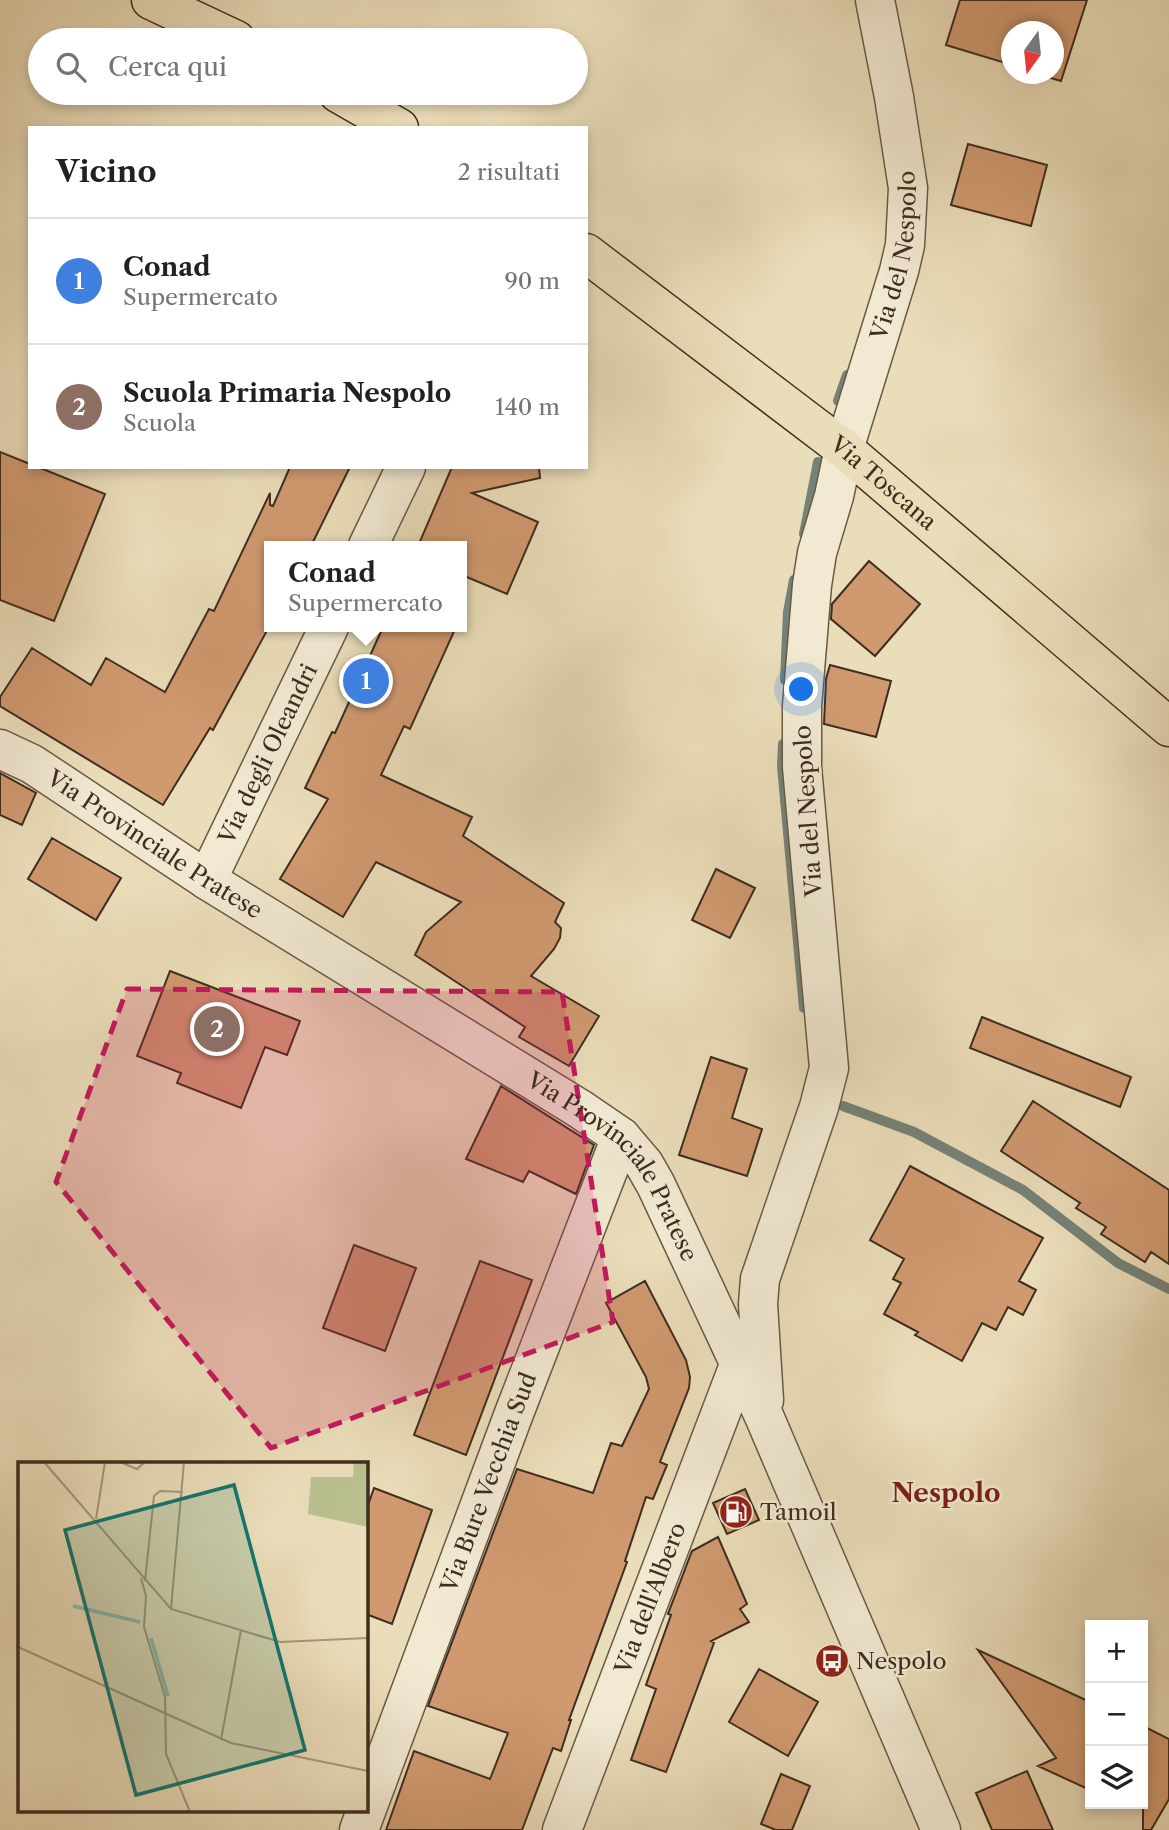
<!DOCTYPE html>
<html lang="it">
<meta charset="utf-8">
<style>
body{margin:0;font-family:"Libre Caslon Text",serif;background:#f6f6f6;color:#202124}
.controls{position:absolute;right:21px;bottom:21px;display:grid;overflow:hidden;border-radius:0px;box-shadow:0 4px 10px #0003}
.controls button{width:63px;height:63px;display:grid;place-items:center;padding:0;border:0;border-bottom:2px solid #e0e0e0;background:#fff;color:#202124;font:35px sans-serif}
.compass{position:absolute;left:1001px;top:21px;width:63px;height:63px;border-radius:50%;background:#fff;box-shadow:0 4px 10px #0003;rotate:195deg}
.you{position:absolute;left:802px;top:690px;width:24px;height:24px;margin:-18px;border:5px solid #fff;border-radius:50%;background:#1a73e8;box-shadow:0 0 0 10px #1a73e833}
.badge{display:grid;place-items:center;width:46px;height:46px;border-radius:50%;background:#8f2418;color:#fff;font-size:23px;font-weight:700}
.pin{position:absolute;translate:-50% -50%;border:4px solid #fff;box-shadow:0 2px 7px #0006}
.popup{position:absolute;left:264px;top:541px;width:203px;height:91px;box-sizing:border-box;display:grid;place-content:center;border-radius:0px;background:#fff;filter:drop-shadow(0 2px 5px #0005);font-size:23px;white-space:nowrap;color:#757577}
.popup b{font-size:26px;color:#202124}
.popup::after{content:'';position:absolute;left:50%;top:100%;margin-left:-14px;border:14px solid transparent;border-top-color:#fff}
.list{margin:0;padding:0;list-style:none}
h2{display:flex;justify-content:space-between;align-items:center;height:91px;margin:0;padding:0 28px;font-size:30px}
h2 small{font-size:23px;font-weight:400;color:#757577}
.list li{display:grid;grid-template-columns:46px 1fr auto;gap:21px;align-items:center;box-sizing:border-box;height:126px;padding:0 28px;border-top:2px solid #e0e0e0}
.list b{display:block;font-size:26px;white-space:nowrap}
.list p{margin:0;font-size:23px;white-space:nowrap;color:#757577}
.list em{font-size:23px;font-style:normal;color:#757577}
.icon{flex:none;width:38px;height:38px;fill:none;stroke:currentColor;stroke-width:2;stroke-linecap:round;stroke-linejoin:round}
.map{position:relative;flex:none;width:1169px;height:1830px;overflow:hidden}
.search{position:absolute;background:#fff;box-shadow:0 4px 10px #0003;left:28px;top:28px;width:560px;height:77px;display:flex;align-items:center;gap:18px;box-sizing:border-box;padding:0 24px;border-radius:38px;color:#757577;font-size:26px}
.panel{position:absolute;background:#fff;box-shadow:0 4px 10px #0003;left:28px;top:126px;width:560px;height:343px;border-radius:0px}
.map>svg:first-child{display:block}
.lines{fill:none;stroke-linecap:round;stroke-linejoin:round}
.stream{stroke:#748277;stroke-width:10}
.building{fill:#d09970;stroke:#3f2d1f;stroke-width:2}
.minor-casing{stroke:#6a5946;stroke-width:41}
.major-casing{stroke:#3f2d1f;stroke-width:41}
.minor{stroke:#f1e9d2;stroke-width:38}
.major{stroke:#eaddb9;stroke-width:38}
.marked{fill:#c2185b;fill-opacity:0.2;stroke:#c2185b;stroke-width:5;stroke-dasharray:14 9;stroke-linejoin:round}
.labels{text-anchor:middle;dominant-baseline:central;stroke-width:5;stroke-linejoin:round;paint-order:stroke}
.street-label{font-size:23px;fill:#3f2d1f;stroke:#f1e9d2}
.poi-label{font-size:23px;fill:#3f2d1f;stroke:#f1e9d2;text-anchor:start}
.quarter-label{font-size:26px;font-weight:bold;fill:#7a1f14;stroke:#f1e9d2}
.inset-river{fill:none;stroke:#98bbb1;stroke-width:3.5}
.inset-road{fill:none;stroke:#a6977b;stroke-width:2}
.view{fill:#0f766e;fill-opacity:0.15;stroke:#0f766e;stroke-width:3.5}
.inset-edge{fill:none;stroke:#3f2d1f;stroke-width:3.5}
</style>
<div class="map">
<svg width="1169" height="1830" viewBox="0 0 1169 1830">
<rect width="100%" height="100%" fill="#eaddb9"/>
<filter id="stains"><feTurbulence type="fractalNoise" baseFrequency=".00286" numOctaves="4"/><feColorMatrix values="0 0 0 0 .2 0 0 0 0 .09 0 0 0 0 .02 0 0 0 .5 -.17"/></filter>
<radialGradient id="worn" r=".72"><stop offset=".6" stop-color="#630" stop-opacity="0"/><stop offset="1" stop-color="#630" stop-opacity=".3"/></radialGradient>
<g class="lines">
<!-- stream -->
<path class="stream" d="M838,401L847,375
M804,534L818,462
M785,680L788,612L794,580
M783,744L782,766L804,1008
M843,1106L914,1132L1023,1190L1118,1263L1169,1289"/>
</g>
<!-- building -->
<path class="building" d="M960,0H1087L1061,81L1037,74H1054V32H1012V65L946,45Z
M968,144L1047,165L1031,226L951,205Z
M0,452L30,464V467H38L105,494L54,621L0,600Z
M290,467H350L311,546H270V625L213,730L210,728L163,805L0,706V697L32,648L91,685L106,658L165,692L209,609L214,611L270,493V505L273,506Z
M452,467H539L540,478L472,493L538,522L507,594L462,575V546H418Z
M869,561L920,604L875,656L831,619L832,604Z
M383,627H456L410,729L404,726L381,775L472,817L463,836L564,903L555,922L561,928L560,938L554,949L531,976L599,1016L569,1066L519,1037L525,1027L415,955L426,932L461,902L376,862L343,917L280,879L328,799L305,788L332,732L335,733Z
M830,665L891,681L876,737L824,724L826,679Z
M0,773L36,793L22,825L0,815Z
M52,838L121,878L96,920L28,879Z
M716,869L755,888L730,938L692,920Z
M170,971L300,1021L287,1055L265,1047L241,1108L177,1083L181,1073L137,1056Z
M982,1017L1131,1077L1120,1107L970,1048Z
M711,1057L747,1069L732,1118L762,1129L747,1176L679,1155Z
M501,1086L594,1145L576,1194L529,1171L523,1182L466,1159Z
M1033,1101L1169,1190V1264L1151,1252L1145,1262L1101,1234L1106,1227L1076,1208L1080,1203L1001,1151Z
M910,1166L1043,1238L1019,1281L1036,1290L1023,1315L1008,1307L996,1330L982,1323L962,1361L915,1335L918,1332L884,1314L901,1283L893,1279L904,1259L870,1240Z
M354,1245L416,1268L385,1351L323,1328Z
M480,1261L532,1280L466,1455L414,1435Z
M645,1281L686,1360L690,1377L689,1388L660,1462L667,1465L653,1499L646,1497L625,1561L627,1562L569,1720H571L561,1751L553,1748L522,1830H386L414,1751L490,1779L508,1733L428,1706L517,1469L593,1493L611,1443L622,1446L649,1389L646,1377L606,1303Z
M374,1488L432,1510L392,1624L366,1614V1511Z
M745,1489L759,1520L727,1534L713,1503Z
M718,1537L747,1604L740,1609L749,1622L711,1641L714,1643L666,1772L631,1760L656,1689L646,1685L671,1615L668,1614L692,1551Z
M978,1650L1090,1702V1790L1038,1766L1056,1758Z
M759,1669L818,1702L788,1756L729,1722Z
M1143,1726L1169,1739V1799L1151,1830H1143Z
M1027,1771L1053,1830H992L976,1793Z
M781,1774L810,1786L792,1830H776L761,1824Z"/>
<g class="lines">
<!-- minor casing -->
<g class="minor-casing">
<g id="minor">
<path d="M368,546L406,467"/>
<path id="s1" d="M0,749L32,764L207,880L580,1109L621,1137L644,1164L656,1185L764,1416L941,1830"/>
<path id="s2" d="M207,880L329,627"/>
<path id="s3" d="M764,1400L758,1304L760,1279L819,1107L829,1068L802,767V706L812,585L817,553L834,496L844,449L899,271L905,245L908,188L894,97L875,0"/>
<path id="s4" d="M359,1830L513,1416L621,1137"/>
<path id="s5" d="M562,1830L739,1365"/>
</g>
</g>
<!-- major casing -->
<g class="major-casing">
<g id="major">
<path d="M151,0L236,40"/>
<path d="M338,93L399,128"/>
<path id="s6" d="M586,253L844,449L1169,727"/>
</g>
</g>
<!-- minor -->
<use href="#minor" class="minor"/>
<!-- major -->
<use href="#major" class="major"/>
</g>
<!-- marked area -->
<path class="marked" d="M127,989L562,992L613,1322L271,1448L56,1182Z"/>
<!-- icons -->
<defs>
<g id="fuel-disc" transform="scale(1.75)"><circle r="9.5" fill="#8f2418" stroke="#f1e9d2"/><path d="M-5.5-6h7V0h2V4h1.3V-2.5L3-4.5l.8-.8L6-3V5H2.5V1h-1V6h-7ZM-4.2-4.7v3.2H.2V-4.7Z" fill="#fff"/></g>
<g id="bus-disc" transform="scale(1.75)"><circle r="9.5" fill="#8f2418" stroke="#f1e9d2"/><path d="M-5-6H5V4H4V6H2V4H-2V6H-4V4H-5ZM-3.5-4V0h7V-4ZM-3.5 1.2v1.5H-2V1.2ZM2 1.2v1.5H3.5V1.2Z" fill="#fff"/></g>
</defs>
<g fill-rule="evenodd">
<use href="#fuel-disc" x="736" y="1512"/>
<use href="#bus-disc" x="832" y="1661"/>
</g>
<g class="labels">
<!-- street labels -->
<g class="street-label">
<text stroke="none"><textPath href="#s3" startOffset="1169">Via del Nespolo</textPath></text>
<text stroke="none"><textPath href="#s6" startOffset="376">Via Toscana</textPath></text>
<text stroke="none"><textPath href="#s2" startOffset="140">Via degli Oleandri</textPath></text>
<text transform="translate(808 811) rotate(-94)">Via del Nespolo</text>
<text stroke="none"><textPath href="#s1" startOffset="182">Via Provinciale Pratese</textPath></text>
<text stroke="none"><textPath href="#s1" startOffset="749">Via Provinciale Pratese</textPath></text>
<text stroke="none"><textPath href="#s4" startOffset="371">Via Bure Vecchia Sud</textPath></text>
<text stroke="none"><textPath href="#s5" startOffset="248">Via dell'Albero</textPath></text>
</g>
<!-- poi labels -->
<g class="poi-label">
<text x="760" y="1512">Tamoil</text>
<text x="856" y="1661">Nespolo</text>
</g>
<!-- quarter labels -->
<g class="quarter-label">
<text x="946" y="1493">Nespolo</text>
</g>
</g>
<!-- overview -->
<g transform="translate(18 1462)">
<rect width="350" height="350" fill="#eaddb9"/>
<path d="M336,0H350V65L290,52L293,15H335Z" fill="#b9c08e"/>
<path class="inset-river" d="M55,144L122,160M133,176L150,234"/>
<path class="inset-road" d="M26,0L153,147L262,180L350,176M102,0L119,7L127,0M78,57L87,0M123,116L128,134L126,165L147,235L148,292L172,350M127,119L136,34L142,29L165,30M153,147L166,0M0,185L213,281L350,309M203,278L223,168"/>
<path class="view" d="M216,23L287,288L118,333L47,68Z"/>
<rect width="350" height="350" class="inset-edge"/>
</g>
<rect width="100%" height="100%" filter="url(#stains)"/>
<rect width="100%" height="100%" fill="url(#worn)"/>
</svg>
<div class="controls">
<button>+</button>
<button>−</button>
<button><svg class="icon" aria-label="layers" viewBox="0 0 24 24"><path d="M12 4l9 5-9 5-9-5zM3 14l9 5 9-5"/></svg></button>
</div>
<svg class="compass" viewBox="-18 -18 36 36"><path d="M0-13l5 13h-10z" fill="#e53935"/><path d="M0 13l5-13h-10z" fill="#757577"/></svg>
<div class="you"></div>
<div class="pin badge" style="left:366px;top:681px;background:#3f7fe0">1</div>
<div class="popup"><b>Conad</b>Supermercato</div>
<div class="pin badge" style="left:217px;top:1029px;background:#8d6e63">2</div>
<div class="search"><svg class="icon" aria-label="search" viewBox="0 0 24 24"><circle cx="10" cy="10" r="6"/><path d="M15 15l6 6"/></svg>Cerca qui</div>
<section class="panel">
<h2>Vicino<small>2 risultati</small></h2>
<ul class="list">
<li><span class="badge" style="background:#3f7fe0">1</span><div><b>Conad</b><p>Supermercato</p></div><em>90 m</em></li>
<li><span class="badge" style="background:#8d6e63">2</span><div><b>Scuola Primaria Nespolo</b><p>Scuola</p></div><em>140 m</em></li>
</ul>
</section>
</div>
